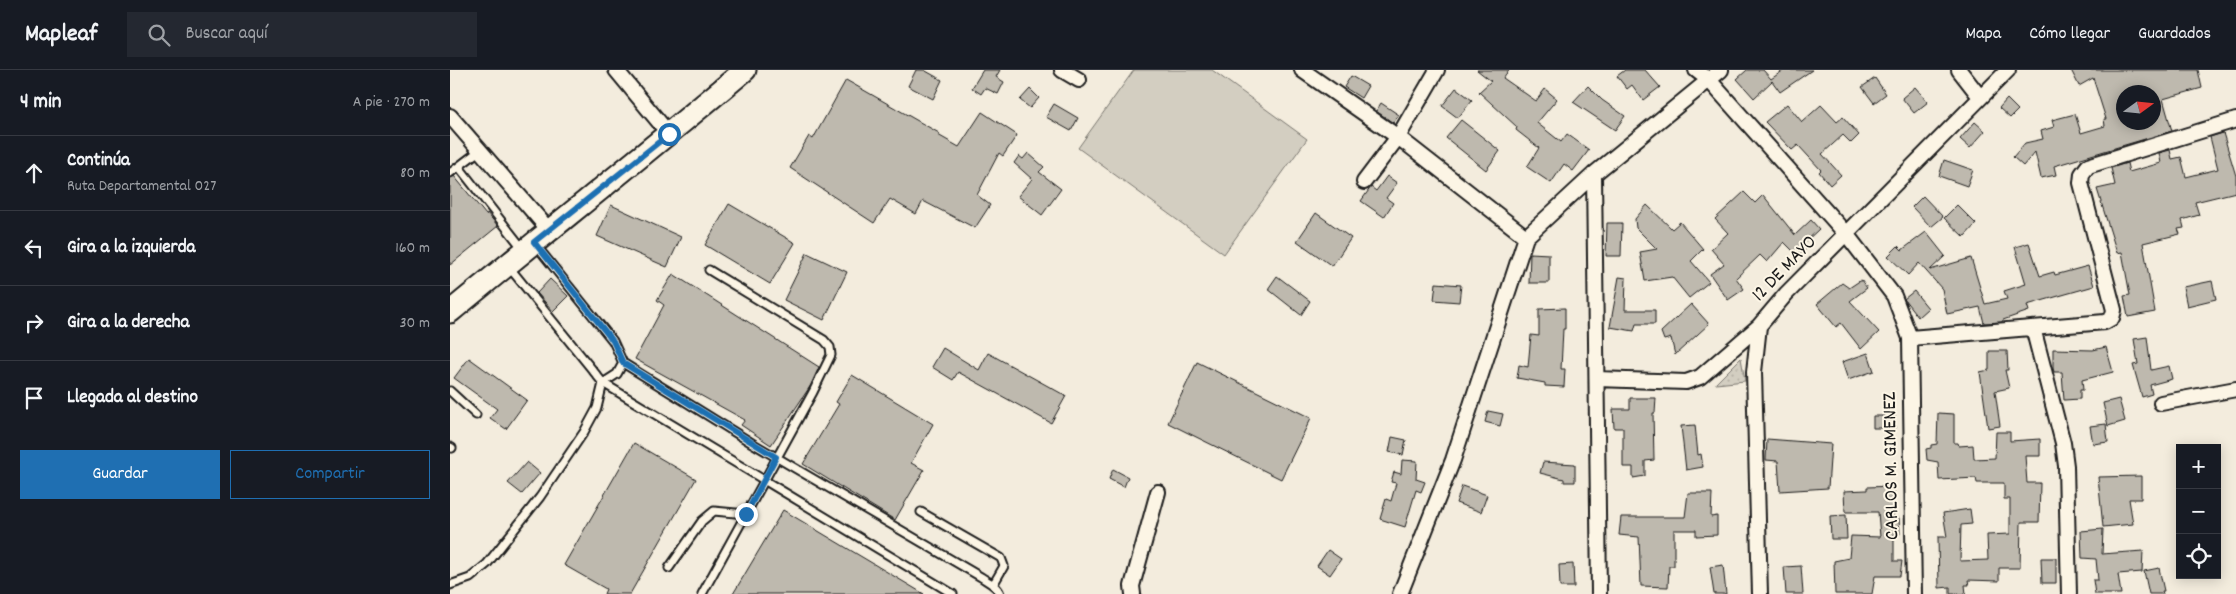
<!DOCTYPE html>
<html lang="es">
<meta charset="utf-8">
<style>
body{margin:0;font-family:Dekko,sans-serif;background:#242831;color:#f1f3f6}
.controls{position:absolute;right:15px;bottom:15px;display:grid;overflow:hidden;border-radius:0px;box-shadow:0 2px 12px #0003}
.controls button{width:45px;height:45px;display:grid;place-items:center;padding:0;border:0;border-bottom:1px solid #363941;background:#171b24;color:#f1f3f6;font:25px sans-serif}
.compass{position:absolute;left:1666px;top:15px;width:45px;height:45px;border-radius:50%;background:#171b24;box-shadow:0 2px 12px #0003;rotate:75deg}
.stop{position:absolute;width:15px;height:15px;margin:-11px;border:4px solid #1f6fb2;border-radius:50%;background:#fff}
.stop.end{background:#1f6fb2;border-color:#fff;box-shadow:0 1px 5px #0008}
.list{margin:0;padding:0;list-style:none}
h2{display:flex;justify-content:space-between;align-items:center;height:65px;margin:0;padding:0 20px;font-size:21px}
h2 small{font-size:16px;font-weight:400;color:#9ea1a6}
.list li{display:grid;grid-template-columns:32px 1fr auto;gap:15px;align-items:center;box-sizing:border-box;height:75px;padding:0 20px;border-top:1px solid #363941}
.list b{display:block;font-size:19px;white-space:nowrap}
.list p{margin:0;font-size:16px;white-space:nowrap;color:#9ea1a6}
.list em{font-size:16px;font-style:normal;color:#9ea1a6}
.actions{display:flex;gap:10px;padding:15px 20px}
.actions a{flex:1;padding:11px 0;border:1px solid #1f6fb2;border-radius:0px;text-align:center;font-size:18px;color:#1f6fb2}
.actions .main{background:#1f6fb2;color:#fff}
.icon{flex:none;width:28px;height:28px;fill:none;stroke:currentColor;stroke-width:2;stroke-linecap:round;stroke-linejoin:round}
.map{position:relative;flex:none;width:1786px;height:524px;overflow:hidden}
header{display:flex;align-items:center;gap:30px;box-sizing:border-box;height:70px;padding:0 25px;background:#171b24;border-bottom:1px solid #363941}
header strong{font-size:24px}
nav{display:flex;gap:28px;margin-inline-start:auto;font-size:18px}
.search{width:350px;height:45px;background:#242831;display:flex;align-items:center;gap:12px;box-sizing:border-box;padding:0 18px;border-radius:0px;color:#9ea1a6;font-size:19px}
main{display:flex}
aside{flex:1;background:#171b24}
.map>svg:first-child{display:block}
.grass{fill:url(#grass-dots);stroke:#78756e}
.garden{fill:#d3cec1;stroke:#78756e}
.building{fill:#beb9ae;stroke:#1c1c1c;fill-rule:evenodd}
.lines{fill:none;stroke-linecap:round;stroke-linejoin:round}
.lane-casing{stroke:#1c1c1c;stroke-width:11}
.street-casing{stroke:#1c1c1c;stroke-width:18}
.primary-casing{stroke:#1c1c1c;stroke-width:25}
.lane{stroke:#fcf5e5;stroke-width:7}
.street{stroke:#fcf5e5;stroke-width:14}
.primary{stroke:#fcf5e5;stroke-width:21}
.route{stroke:#1f6fb2;stroke-width:6}
.labels{text-anchor:middle;dominant-baseline:central;stroke-width:4;stroke-linejoin:round;paint-order:stroke}
.street-label{font-size:20px;fill:#1c1c1c;stroke:#fcf5e5}
</style>
<header>
<strong>Mapleaf</strong>
<div class="search"><svg class="icon" aria-label="search" viewBox="0 0 24 24"><circle cx="10" cy="10" r="6"/><path d="M15 15l6 6"/></svg>Buscar aquí</div>
<nav><a>Mapa</a><a>Cómo llegar</a><a>Guardados</a></nav>
</header>
<main>
<aside>
<h2>4 min<small>A pie · 270 m</small></h2>
<ul class="list">
<li><svg class="icon" aria-label="ahead" viewBox="0 0 24 24"><path d="M12 20V5M6 11l6-6 6 6"/></svg><div><b>Continúa</b><p>Ruta Departamental 027</p></div><em>80 m</em></li>
<li><svg class="icon" aria-label="left" viewBox="0 0 24 24"><path d="M17 20v-9H6M10 6l-5 5 5 5"/></svg><div><b>Gira a la izquierda</b></div><em>160 m</em></li>
<li><svg class="icon" aria-label="right" viewBox="0 0 24 24"><path d="M7 20v-9h11M14 6l5 5-5 5"/></svg><div><b>Gira a la derecha</b></div><em>30 m</em></li>
<li><svg class="icon" aria-label="arrive" viewBox="0 0 24 24"><path d="M6 21V4h12l-3 4 3 4H6"/></svg><div><b>Llegada al destino</b></div></li>
</ul>
<div class="actions"><a class="main">Guardar</a><a>Compartir</a></div>
</aside>
<div class="map">
<svg width="1786" height="524" viewBox="0 0 1786 524">
<defs>
<pattern id="grass-dots" width="8" height="8" patternUnits="userSpaceOnUse" patternTransform="scale(1.25)"><rect width="8" height="8" fill="#d3cec1"/><path d="M2 2h.1M6 6h.1" fill="none" stroke="#b5b0a5" stroke-width="1.8" stroke-linecap="round"/></pattern>
</defs>
<rect width="100%" height="100%" fill="#f3ecdd"/>
<filter id="ink" filterUnits="userSpaceOnUse"><feTurbulence type="fractalNoise" baseFrequency=".02" numOctaves="2"/><feDisplacementMap in="SourceGraphic" scale="10" xChannelSelector="R" yChannelSelector="G"/><feConvolveMatrix kernelMatrix="1 2 1 2 8 2 1 2 1" color-interpolation-filters="sRGB"/></filter>
<g filter="url(#ink)">
<!-- grass -->
<path class="grass" d="M1291,288L1295,311L1266,314V313Z"/>
<!-- garden -->
<path class="garden" d="M684,0H762L857,69L774,184L628,78Z"/>
<!-- building -->
<path class="building" d="M466,0H474L492,10L483,29L458,16Z
M533,0H550L546,7L554,12L548,24L535,18L531,24L522,18Z
M1027,0H1059L1053,8L1086,31L1095,19L1107,29L1087,53L1111,72L1117,64L1139,80L1123,101L1114,94L1101,113L1077,97L1089,78L1066,60L1067,57L1029,22L1041,11Z
M1175,0H1195L1210,17L1193,30L1182,15L1177,19L1167,6Z
M1297,0H1313L1321,9L1334,0H1362L1330,22L1322,11L1304,28L1287,9Z
M1621,0H1748L1752,18L1713,29L1722,61L1604,96L1606,105L1591,108L1585,82L1573,96L1563,87L1575,73L1593,69L1591,61L1604,57L1602,50L1625,44L1631,63L1655,56L1654,49H1656L1643,8L1629,16ZM1674,22H1704V52H1672L1667,34L1674,32Z
M901,6L918,16L911,28L894,17Z
M1425,8L1436,24L1424,33L1412,17Z
M396,10L489,63L488,65L509,77L532,42L567,65L553,86L549,83L527,125L540,135L525,158L473,131L466,144L440,129L424,153L340,98L359,66L363,69Z
M1138,16L1152,30L1175,46L1165,60L1123,32Z
M1465,17L1478,32L1464,43L1452,28Z
M1006,18L1022,30L1008,48L992,36Z
M580,19L589,28L580,38L570,30Z
M1557,29L1568,40L1560,48L1549,38Z
M931,33L949,45L943,53L926,41Z
M604,34L628,48L621,61L596,47Z
M1337,34L1352,52L1371,35L1387,52L1393,47L1409,65L1401,73L1393,65L1372,84L1391,105L1380,115L1369,102L1371,100L1348,75L1342,80L1315,52Z
M1011,50L1050,81L1036,100L996,68Z
M1525,52L1535,61L1520,78L1510,69Z
M1773,63L1786,106V122L1745,132L1749,145L1732,150L1734,158L1728,159L1730,164L1693,173L1705,242L1678,247L1674,226L1680,225L1672,182L1667,183L1647,119L1665,115L1661,98L1677,93L1679,102L1711,93L1709,83L1720,80L1722,89L1731,87L1736,107L1768,99L1760,67Z
M578,83L594,97L589,102L611,119L592,145L568,126L582,109L564,93L569,86L573,89Z
M1494,90L1523,100L1517,116L1489,106Z
M4,106L36,145L37,143L48,156L0,195V108Z
M937,106L947,113L936,128L943,133L934,147L911,131L921,117L926,121Z
M1294,122L1305,133L1313,125L1345,165L1361,150L1369,159L1353,174L1357,178L1348,186L1334,172L1317,192L1310,185L1286,208L1294,219L1278,230L1260,204L1274,194L1261,179L1278,163L1265,149Z
M1473,126L1493,147L1481,157L1462,137Z
M279,134L345,173L320,214L255,175Z
M161,135L231,167L217,197L147,166Z
M1197,135L1222,159L1230,152L1253,179L1241,191L1259,212L1239,228L1222,207L1195,211L1190,182L1207,179L1186,158L1185,149Z
M1507,135L1526,154L1514,167L1494,148Z
M866,143L901,168L882,196L847,171Z
M1157,153H1172L1171,186H1156Z
M1476,162L1495,186L1480,200L1521,188L1535,234L1557,229L1554,221L1576,214L1565,177L1579,173L1590,206L1604,202L1605,205L1638,196L1644,216L1577,235L1579,241L1553,250L1552,252L1534,253L1530,237L1497,244L1492,219L1469,193L1458,205L1438,186L1448,176L1452,180Z
M357,183L397,202L374,250L334,230Z
M1080,183L1099,184V213H1079Z
M223,204L369,297L361,315L321,375L291,355L295,350L185,289L214,235L207,230Z
M827,206L860,231L851,245L818,219Z
M1169,207L1176,208L1175,240H1205V254H1186L1184,261L1160,257Z
M100,209L118,226L103,241L87,223Z
M1411,210L1417,218L1400,231L1429,262L1411,279L1391,253L1386,257L1367,234L1392,213L1399,218Z
M1762,211L1766,229L1737,236L1733,217Z
M986,213L1011,215L1009,232L984,230Z
M1464,221L1478,238L1468,247L1454,229Z
M1241,234L1259,254L1225,285L1221,268L1214,270L1211,262Z
M1115,238V259H1113L1111,299H1115L1114,317L1095,316V313L1067,308L1069,295L1078,297L1081,265L1089,266V239Z
M1697,267L1701,300L1719,296L1722,309L1700,315L1702,324L1692,327L1683,295L1688,294L1684,269Z
M1656,277L1663,302L1632,310L1633,320H1630V329L1614,330L1612,302H1604L1603,298V279L1643,280Z
M493,278L529,300L538,283L616,326L601,353L508,302L503,310L482,297Z
M1539,281H1557L1558,300H1555L1559,318L1545,321L1550,356L1538,358L1530,302L1539,300Z
M1418,283L1424,301L1398,310L1392,292Z
M19,288L77,330L56,359L40,348L47,339L4,308Z
M747,292L861,348L831,409L718,353Z
M402,305L483,354L461,393L474,400L445,450L353,394L389,334L386,332Z
M1180,328H1206L1205,343H1203L1204,390L1195,391V406L1183,408V397H1173V358H1164L1163,339H1180Z
M1669,329L1675,351L1658,356L1653,333Z
M1038,341L1053,344L1050,356L1035,352Z
M1488,343L1504,344V373H1508L1509,376L1523,375L1524,389L1545,388L1546,362H1560V371L1590,369V386H1575L1577,413H1590L1589,452H1571L1570,498H1549V511L1518,510L1519,515H1515L1516,524H1500V517L1489,518L1488,467H1497L1493,443L1520,439L1522,454L1511,455L1510,491L1538,490L1537,465L1560,464V429H1554V413H1527L1526,408L1489,410L1488,392L1477,390L1476,379L1481,378V375L1487,374Z
M1423,346H1445V358H1423Z
M1656,354L1658,372L1643,374L1640,356Z
M1245,355L1248,385L1251,384L1253,397L1236,400L1231,356Z
M942,367L956,370L953,385L939,382Z
M1317,369L1381,374L1378,418L1330,421L1328,391L1316,390Z
M184,373L246,409L180,524H154L156,519L114,495Z
M952,390L967,391L966,409L975,412L971,422L966,420L955,457L930,449L936,429L941,431L946,413L941,412L944,402L951,404Z
M77,392L90,403L72,424L58,413Z
M1093,392L1125,394V412H1114V409L1090,403Z
M663,399L678,407L674,417L659,409Z
M1691,406V429H1679L1683,454L1653,457L1648,407Z
M1012,416L1037,425L1031,442L1006,433Z
M1443,416L1444,448H1449L1450,464H1444V491H1452L1450,506H1425L1422,524H1385L1384,491L1399,488L1401,466L1430,467L1428,442H1395L1394,421L1417,420V417Z
M1238,423H1262L1261,447L1267,446V465L1246,466V460H1224V496H1219L1218,517L1191,516L1189,467L1169,465L1171,447H1235Z
M333,440L474,524H283Z
M1396,445L1397,469H1381L1380,446Z
M1653,459L1652,484L1693,481L1692,502L1668,504L1671,524H1645L1643,510H1648L1646,489L1632,488L1631,461Z
M878,480L891,489L880,505L867,496Z
M1591,488H1606V513H1592Z
M1123,494L1124,517H1110L1109,495Z
M1273,495L1276,524H1264L1260,497Z
M1351,496L1353,524H1336L1334,497Z
M1709,498L1714,521H1712L1713,524H1699L1694,501Z"/>
<g class="lines">
<!-- lane casing -->
<g class="lane-casing">
<path id="lane" d="M9,97L73,179
M0,103L29,81
M85,174L163,271L173,293L302,373L531,507C537,511 548,516 550,524
M59,197L153,313L503,524
M0,321L26,345
M0,377L2,378
M471,442L551,488L554,496L543,515
M219,498L252,451L264,441L296,444
M0,515L20,508L37,494L90,427L134,362L147,338L153,313L167,304L173,293
M252,524L363,322L381,285L380,277L374,270L259,200"/>
</g>
<!-- street casing -->
<g class="street-casing">
<path id="street" d="M166,0L219,64
M612,0L629,10
M852,0L948,67L1076,167
M1246,0L1259,10L1397,165L1444,226L1460,268L1464,524
M1509,0L1530,27
M0,46L99,160
M1144,104L1149,524
M914,112L948,67L987,0
M1583,258L1613,373L1616,396L1619,524
M1460,268L1655,252L1662,248L1664,240L1631,113L1632,104L1638,96L1786,50
M1147,309L1236,312L1250,307L1309,256
M1711,333L1786,319
M683,524L682,516L708,422
M950,524L1003,390L1076,167L1144,104L1271,0
M1310,524L1304,302L1309,256L1336,224L1558,0"/>
</g>
<!-- primary casing -->
<g class="primary-casing">
<path id="primary" d="M0,242C98,161 198,82 295,0"/>
</g>
<!-- lane -->
<use href="#lane" class="lane"/>
<!-- street -->
<use href="#street" class="street"/>
<!-- primary -->
<use href="#primary" class="primary"/>
</g>
</g>
<g class="lines" filter="url(#ink)">
<!-- route -->
<path class="route" d="M219,64L84,172L163,271L173,293L326,387L296,444"/>
</g>
<g class="labels">
<!-- street labels -->
<g class="street-label">
<text transform="translate(1335 199) rotate(-46)">12 DE MAYO</text>
<text transform="translate(1442 396) rotate(-91)">CARLOS M. GIMENEZ</text>
</g>
</g>
</svg>
<div class="controls">
<button>+</button>
<button>−</button>
<button><svg class="icon" aria-label="locate" viewBox="0 0 24 24"><circle cx="12" cy="12" r="6"/><path d="M12 2v4M12 18v4M2 12h4M18 12h4"/></svg></button>
</div>
<svg class="compass" viewBox="-18 -18 36 36"><path d="M0-13l5 13h-10z" fill="#e53935"/><path d="M0 13l5-13h-10z" fill="#9ea1a6"/></svg>
<div class="stop" style="left:219px;top:64px"></div>
<div class="stop end" style="left:296px;top:444px"></div>
</div>
</main>
